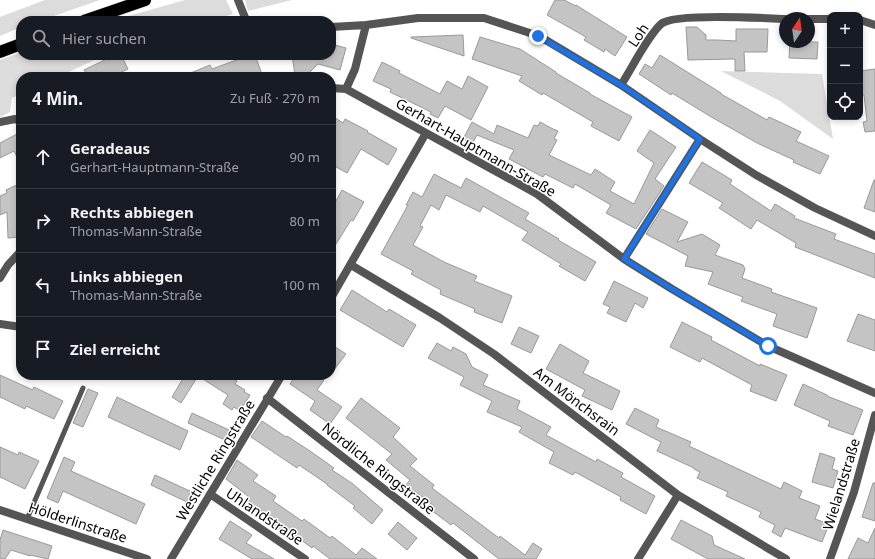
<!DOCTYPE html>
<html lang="de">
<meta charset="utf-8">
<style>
body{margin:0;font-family:"Noto Sans",sans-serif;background:#242831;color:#f1f3f6}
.controls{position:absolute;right:12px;top:12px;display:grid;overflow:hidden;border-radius:8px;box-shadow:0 2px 6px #0003}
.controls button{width:36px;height:36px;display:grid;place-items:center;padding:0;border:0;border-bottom:1px solid #363941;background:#171b24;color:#f1f3f6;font:20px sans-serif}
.compass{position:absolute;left:779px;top:12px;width:36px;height:36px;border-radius:50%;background:#171b24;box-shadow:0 2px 6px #0003;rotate:13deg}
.stop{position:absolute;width:12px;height:12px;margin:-9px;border:3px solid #1a73e8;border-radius:50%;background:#fff}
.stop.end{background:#1a73e8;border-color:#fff;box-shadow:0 1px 4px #0008}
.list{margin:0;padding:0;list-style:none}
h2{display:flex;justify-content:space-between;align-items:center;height:52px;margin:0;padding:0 16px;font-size:17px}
h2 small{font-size:13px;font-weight:400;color:#9ea1a6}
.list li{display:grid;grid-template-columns:26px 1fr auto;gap:12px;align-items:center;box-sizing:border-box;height:64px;padding:0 16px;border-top:1px solid #363941}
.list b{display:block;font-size:15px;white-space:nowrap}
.list p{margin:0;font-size:13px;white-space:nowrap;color:#9ea1a6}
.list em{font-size:13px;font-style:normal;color:#9ea1a6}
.icon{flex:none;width:22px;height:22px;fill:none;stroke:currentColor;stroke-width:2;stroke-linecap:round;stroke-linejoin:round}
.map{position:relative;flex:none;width:875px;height:559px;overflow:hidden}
.search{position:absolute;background:#171b24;box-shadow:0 2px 6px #0003;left:16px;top:16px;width:320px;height:44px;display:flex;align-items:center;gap:10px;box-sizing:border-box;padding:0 14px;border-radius:16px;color:#9ea1a6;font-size:15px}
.panel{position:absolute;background:#171b24;box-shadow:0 2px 6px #0003;left:16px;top:72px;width:320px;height:308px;border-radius:16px}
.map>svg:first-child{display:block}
.green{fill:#dcdcdc}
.building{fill:#c4c4c4;stroke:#999}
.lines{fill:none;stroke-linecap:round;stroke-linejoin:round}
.highway-casing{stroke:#dbdbdb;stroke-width:13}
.lane{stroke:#555;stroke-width:5}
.street{stroke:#555;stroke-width:8}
.highway{stroke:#000;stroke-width:12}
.route{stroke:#1a73e8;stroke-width:5}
.labels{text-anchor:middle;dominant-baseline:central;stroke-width:3;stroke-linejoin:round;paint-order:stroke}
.street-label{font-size:14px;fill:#000;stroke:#fff}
</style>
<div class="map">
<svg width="875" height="559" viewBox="0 0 875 559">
<rect width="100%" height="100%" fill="#fff"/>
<!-- green -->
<path class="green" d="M45,0H100L39,21H21V27L0,36V17Z
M185,0H226L233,14L209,21H111Z
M245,0H292L248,11Z
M21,52V55H105L58,77H21V94L12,98L10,112L0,117V60Z
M721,71L822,74L833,139L780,101Z"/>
<!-- building -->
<path class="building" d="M555,0H564L576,6V5L627,37L615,56L605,49L604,52L584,40L586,37L547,15Z
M686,27H697L706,35V40H717L736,41V29H768L767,52H744L745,71H735V59L688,60Z
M463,35L464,56L411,38V37Z
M480,37L520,49L556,72V73L590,93V94L632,117L619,141L591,126L593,122L543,93L542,95L519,81L522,76L472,59Z
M790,42H818L817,59L789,58Z
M331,44L346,48L340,70L318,64L308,74L295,75L292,55H331Z
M115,55H121L128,69L111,77H88L84,70Z
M250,55H255L263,77H181L210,65L212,69Z
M660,55L721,93V94L767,120L769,117L801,132L796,141L829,156L820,174L793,162L794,160L759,144L713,118L672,93L671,95L639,74L645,64L652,68Z
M382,62L400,71L399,73L440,94L447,81L462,89L468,76L488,87L471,120L445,106L438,118L430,114L431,112L390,92L391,89L373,81Z
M875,69V131L865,132L863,122L867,121L864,95H860V71Z
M331,115L343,123L345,119L368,131L367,132L397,149L388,165L361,149L347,173L331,164Z
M472,122L494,134L497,125L528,138L534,125L538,126L540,122L553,129L558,131L554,139L557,140L549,155L591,175L595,169L615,182L610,191L634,204L654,163L637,151L650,130L676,147L655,179L664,186L636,229L606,213L611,205L575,184L573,188L545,174L543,177L509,159L514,150L477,135L472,144L463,139Z
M17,134L21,141V165L14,151L0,158V143Z
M702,162L732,180L730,184L771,211L775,204L795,216L794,218L836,234L834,239L875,254V278L795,247L796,243L757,220L751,229L719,208L723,203L689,183Z
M434,174L461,188L466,178L529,213L525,219L559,239L558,240L596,262L585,281L559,266L561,264L522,240L528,232L483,206L480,212L446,195L439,210L431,205L420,226L423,227L413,245L444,262L477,276L474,281L512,296L502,323L474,312L475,309L440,294L441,290L411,274L413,271L381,254L408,205H406L413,192L422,197Z
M874,180H875V212L864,208Z
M21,183V237L8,238L7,212L0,215V196L7,193L6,190Z
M342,190L364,202L353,221L351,220L331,252V210Z
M662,209L688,222L677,242L702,234L720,245L715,255L743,265L745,269L742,278L772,289L771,292L817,308L807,338L773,326L777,314L741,301L743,297L708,284L713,272L685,266L688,256L646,234Z
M614,281L648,298L643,308L635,303L626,322L607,313L610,307L603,304Z
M352,290L387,312L389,309L416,325L403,347L340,310Z
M858,314L875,320V351L847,341Z
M682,322L712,337L711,340L760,366V364L787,375L776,401L750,391L752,385L702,358L700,362L670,347Z
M519,327L539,336L531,353L511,344Z
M437,343L451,351L453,347L466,354L472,367L488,375L483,385L520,401L517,409L551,427L546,435L596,462L597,459L623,473L621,477L655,496L646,514L620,500L621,497L575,472L573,475L549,463L554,452L519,432L522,427L487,412L492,401L460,385L464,377L428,358Z
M331,344L346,354L331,374Z
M560,344L589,361L583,373L620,391L612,410L582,396L585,390L546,369Z
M0,375L33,390L34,387L63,401L54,419L26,406L25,409L0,397Z
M185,375H227L237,381L235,384L245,390L244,392L250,395L240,411L234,407L232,410L223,404L228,395L198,376L181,403L172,397Z
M296,375H316L324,380L317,390L342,407L330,424L310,410L315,401L290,384Z
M803,384L827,395V396L863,410L853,435L828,426L830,421L794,405Z
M88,389L98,393L83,427L73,423Z
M117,397L188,431L180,450L108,417Z
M361,398L400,428L393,437L417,459L410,466L434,485L432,488L499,538L500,536L525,555L533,543L542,549L536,559H499L453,523L451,525L431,510L434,506L406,485L410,480L386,460L392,454L346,418Z
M635,408L659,420L656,427L691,442L689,446L781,489L784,482L802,491L799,498L820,506L815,519L829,524L822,542L785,528L781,537L772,532L775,525L759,517L761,512L726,496L728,492L697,478L700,472L694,469V468L657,451L661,442L626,424Z
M192,413L229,430L225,440L188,423Z
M262,421L286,437L287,436L310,451L334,468L332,470L353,484L383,510L372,524L353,508L355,506L327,485V484L299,465L297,468L251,437Z
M0,447L18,455L19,452L39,461L25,489L0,477Z
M820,453L835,458L832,469L838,471L833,488L812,482Z
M64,457L75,462L71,471L145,504L136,524L63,491L58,503L47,498Z
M237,460L258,475L253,481L276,496L273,501L302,521L304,519L330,538L332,536L356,555L362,548L377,559H330L313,546L312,548L286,529L283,533L266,521L269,517L245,501L248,496L226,479Z
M155,475L192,492L187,502L151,485Z
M873,483H875V521L862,517Z
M681,520L712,536L714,545L745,559H708L671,539Z
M230,521L252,535L246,543L274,559H252L219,539Z
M398,522L417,538L407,550L388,534Z
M875,528V559H848L858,538L868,543Z
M3,530L52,546L48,559L30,555V556L11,550L5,559H0V540Z"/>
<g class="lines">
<!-- highway casing -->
<g class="highway-casing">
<path id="highway" d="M84,21L145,0
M0,52L21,44"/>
</g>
<!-- lane -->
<path class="lane" d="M27,519L83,388"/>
<!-- street -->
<path class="street" d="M238,0L246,20L251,21
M809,19H830
M860,20L875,25
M331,27L366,25
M621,85C632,68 647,37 661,24C673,13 765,18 785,19
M331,88L346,89L537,194L624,259L672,289L768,346L875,393
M346,89L355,69L366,25L418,18H484L539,36L621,85L700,139L756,175L815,208L875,236
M0,122L15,119L21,122
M624,259L700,139
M351,265L440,318L494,354L678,495L786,559
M0,278L8,265L21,251
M331,298L426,133
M0,324L21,327
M267,398L474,559
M210,494L305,559
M0,510L147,559
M171,559L282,375
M638,559L678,495
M830,559L854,492L875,415"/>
<!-- highway -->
<use href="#highway" class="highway"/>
</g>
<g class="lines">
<!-- route -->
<path class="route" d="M538,36L621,85L700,139L624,259L672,289L768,346"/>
</g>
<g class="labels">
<!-- street labels -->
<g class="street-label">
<text transform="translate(638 35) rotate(-56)">Loh</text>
<text transform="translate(476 147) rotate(30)">Gerhart-Hauptmann-Straße</text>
<text transform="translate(577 401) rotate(37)">Am Mönchsrain</text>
<text transform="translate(215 460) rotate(-59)">Westliche Ringstraße</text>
<text transform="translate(379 468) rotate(38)">Nördliche Ringstraße</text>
<text transform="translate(841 484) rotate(-73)">Wielandstraße</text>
<text transform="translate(265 516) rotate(34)">Uhlandstraße</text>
<text transform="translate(78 522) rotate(18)">Hölderlinstraße</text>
</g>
</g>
</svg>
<div class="controls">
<button>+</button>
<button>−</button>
<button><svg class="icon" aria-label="locate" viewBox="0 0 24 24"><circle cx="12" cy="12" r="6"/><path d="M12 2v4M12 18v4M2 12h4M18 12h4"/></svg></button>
</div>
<svg class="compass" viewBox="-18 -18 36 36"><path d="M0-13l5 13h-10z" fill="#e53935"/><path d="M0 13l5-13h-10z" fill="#9ea1a6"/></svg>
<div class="stop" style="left:768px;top:346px"></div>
<div class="stop end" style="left:538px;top:36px"></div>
<div class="search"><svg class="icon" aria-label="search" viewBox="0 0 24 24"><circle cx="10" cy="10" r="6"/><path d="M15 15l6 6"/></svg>Hier suchen</div>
<section class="panel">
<h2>4 Min.<small>Zu Fuß · 270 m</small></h2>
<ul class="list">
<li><svg class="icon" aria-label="ahead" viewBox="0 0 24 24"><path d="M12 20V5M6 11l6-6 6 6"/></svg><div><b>Geradeaus</b><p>Gerhart-Hauptmann-Straße</p></div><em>90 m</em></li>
<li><svg class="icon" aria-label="right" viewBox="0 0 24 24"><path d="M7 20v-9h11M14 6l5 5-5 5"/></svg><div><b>Rechts abbiegen</b><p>Thomas-Mann-Straße</p></div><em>80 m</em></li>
<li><svg class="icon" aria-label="left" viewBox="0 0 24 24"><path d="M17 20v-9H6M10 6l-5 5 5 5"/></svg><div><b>Links abbiegen</b><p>Thomas-Mann-Straße</p></div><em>100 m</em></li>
<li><svg class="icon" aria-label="arrive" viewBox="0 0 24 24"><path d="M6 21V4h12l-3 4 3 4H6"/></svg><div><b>Ziel erreicht</b></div></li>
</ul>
</section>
</div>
